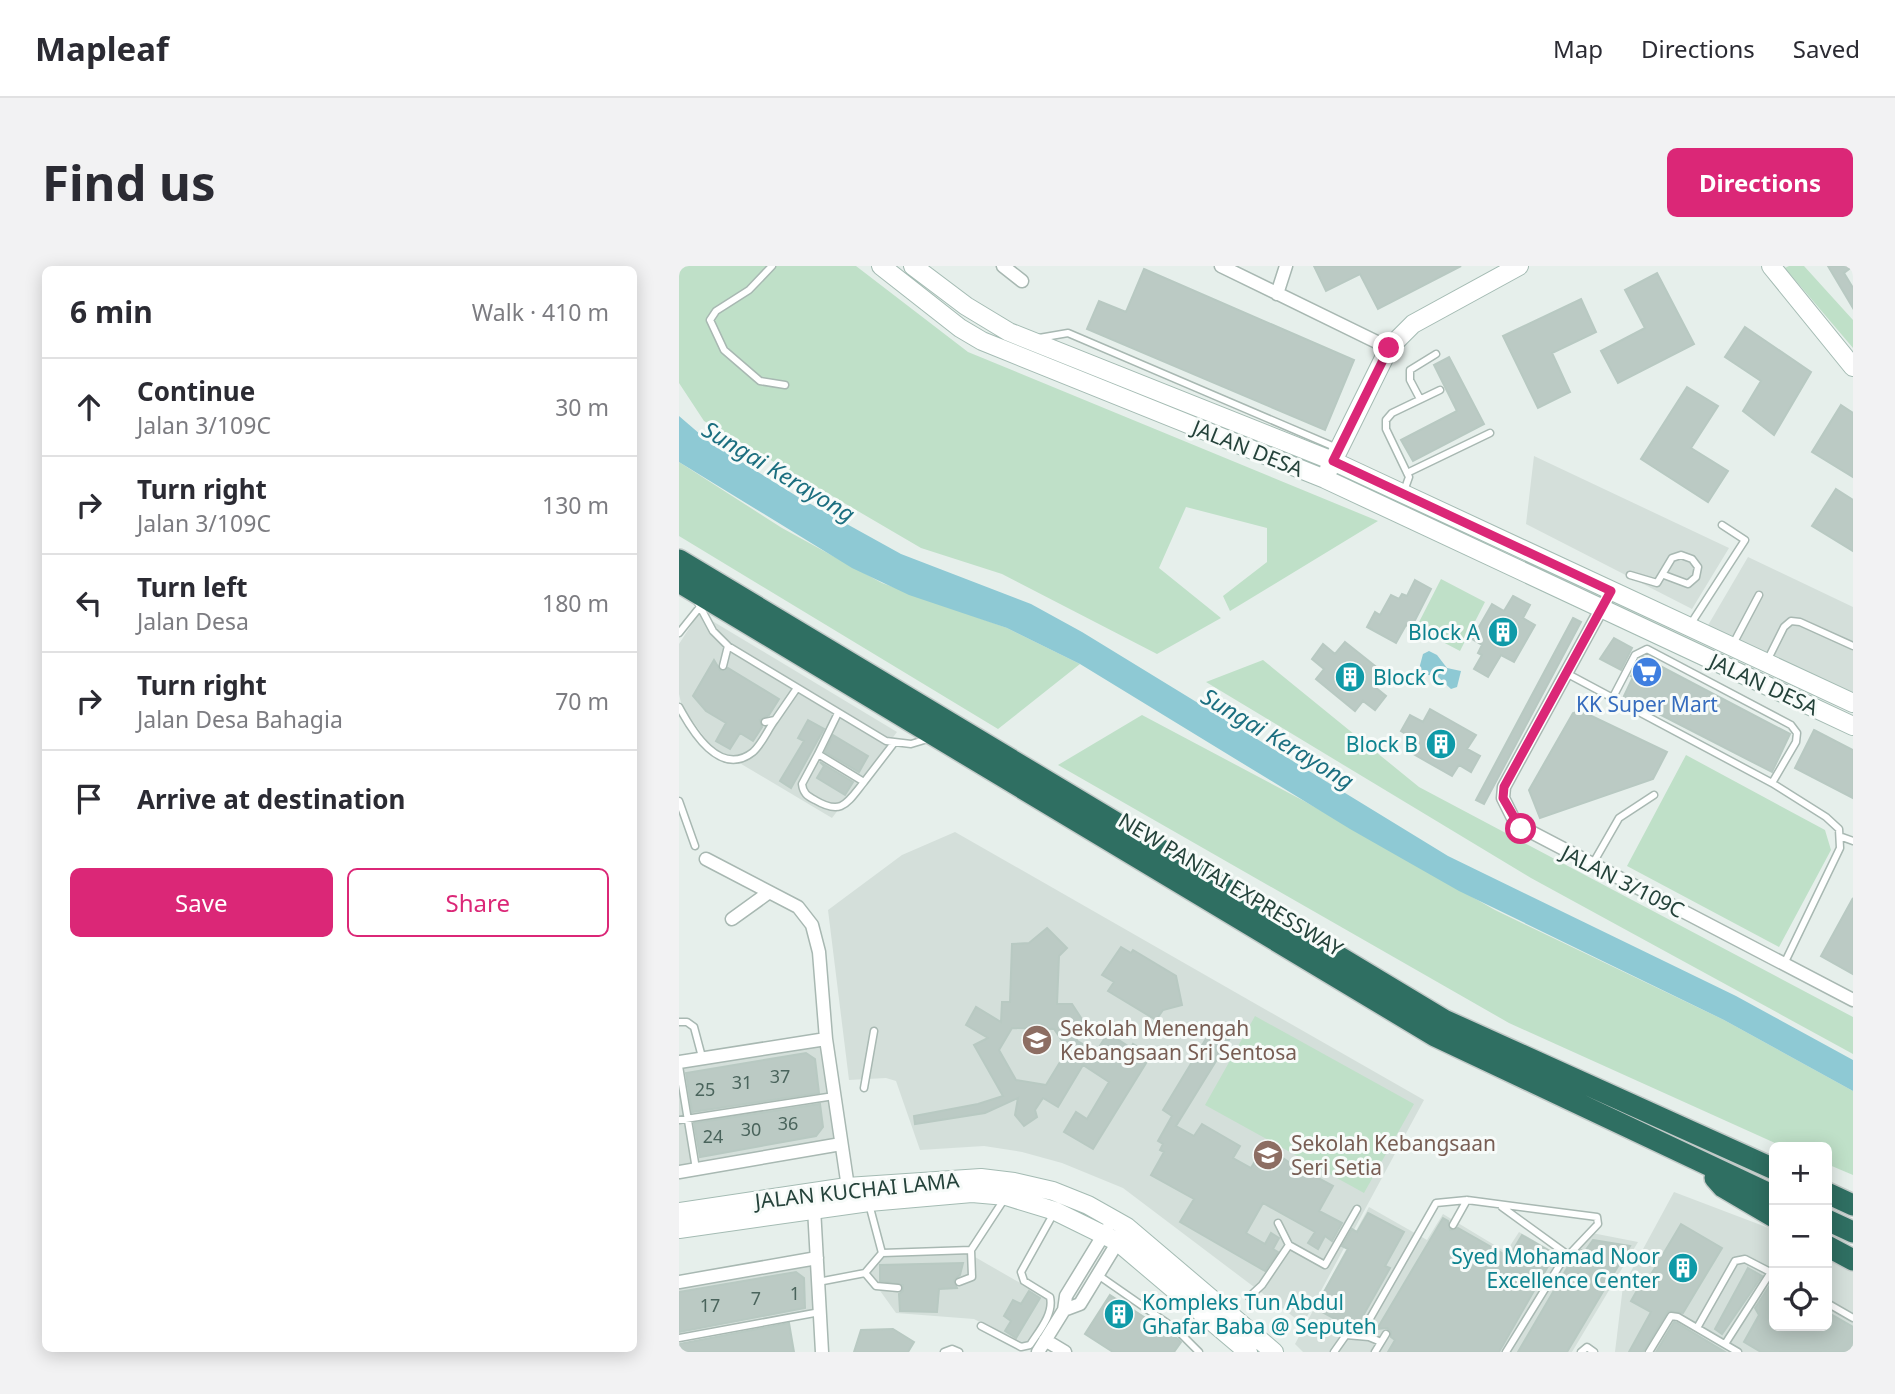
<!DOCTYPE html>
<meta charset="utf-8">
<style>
body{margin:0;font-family:"Noto Sans",sans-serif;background:#f2f2f3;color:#2b2b33}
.controls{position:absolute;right:21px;bottom:21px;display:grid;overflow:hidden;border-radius:10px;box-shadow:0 4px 18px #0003}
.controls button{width:63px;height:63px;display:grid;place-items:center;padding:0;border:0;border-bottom:2px solid #e1e1e2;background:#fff;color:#2b2b33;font:35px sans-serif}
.stop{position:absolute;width:21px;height:21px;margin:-16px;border:5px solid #db2777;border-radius:50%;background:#fff}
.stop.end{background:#db2777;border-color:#fff;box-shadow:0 2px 7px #0008}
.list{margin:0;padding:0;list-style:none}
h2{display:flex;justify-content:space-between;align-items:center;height:91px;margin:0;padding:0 28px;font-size:30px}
h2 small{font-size:23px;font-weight:400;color:#7c7c81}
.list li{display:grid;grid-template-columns:46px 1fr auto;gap:21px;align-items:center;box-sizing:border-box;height:98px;padding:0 28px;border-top:2px solid #e1e1e2}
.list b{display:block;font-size:26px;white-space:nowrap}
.list p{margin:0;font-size:23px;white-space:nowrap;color:#7c7c81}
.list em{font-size:23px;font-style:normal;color:#7c7c81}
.actions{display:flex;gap:14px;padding:21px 28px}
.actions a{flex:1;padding:16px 0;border:2px solid #db2777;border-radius:10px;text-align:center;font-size:24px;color:#db2777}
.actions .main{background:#db2777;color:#fff}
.icon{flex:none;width:38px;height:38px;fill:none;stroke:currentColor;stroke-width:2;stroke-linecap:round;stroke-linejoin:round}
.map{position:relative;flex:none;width:1174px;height:1086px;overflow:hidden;border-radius:10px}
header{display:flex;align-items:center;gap:42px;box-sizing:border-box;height:98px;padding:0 35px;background:#fff;border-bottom:2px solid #e1e1e2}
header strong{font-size:33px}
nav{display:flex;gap:38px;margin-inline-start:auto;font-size:24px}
.intro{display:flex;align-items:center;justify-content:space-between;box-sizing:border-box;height:168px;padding:0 42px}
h1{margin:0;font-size:49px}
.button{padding:18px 32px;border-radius:10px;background:#db2777;color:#fff;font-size:24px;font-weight:700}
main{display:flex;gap:42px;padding:0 42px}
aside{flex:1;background:#fff;border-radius:10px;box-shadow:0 4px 18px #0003}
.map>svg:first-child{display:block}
.built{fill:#d4dfda}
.green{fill:#bfe0c8}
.water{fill:#8ec9d4}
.building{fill:#bbcac4;stroke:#b8c9c2;stroke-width:2;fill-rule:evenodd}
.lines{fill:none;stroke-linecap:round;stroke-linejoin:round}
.lane-casing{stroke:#a8b8b2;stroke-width:9}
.street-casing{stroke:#a8b8b2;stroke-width:15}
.secondary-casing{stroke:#a4bbb3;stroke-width:20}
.highway-casing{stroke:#c2cac8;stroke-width:24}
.lane{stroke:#fff;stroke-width:6}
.street{stroke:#fff;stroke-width:12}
.secondary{stroke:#fff;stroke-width:18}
.highway{stroke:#2f6f62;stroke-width:21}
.route{stroke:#db2777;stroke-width:9}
.labels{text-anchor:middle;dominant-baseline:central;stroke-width:6;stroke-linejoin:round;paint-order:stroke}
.number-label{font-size:18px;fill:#4a645c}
.street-label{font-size:21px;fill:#24423a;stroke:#f7fbf9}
.culture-label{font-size:21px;fill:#0d838f;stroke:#f7fbf9;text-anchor:end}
.shop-label{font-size:21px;fill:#366cbe;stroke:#f7fbf9}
.education-label{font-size:21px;fill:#785e54;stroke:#f7fbf9;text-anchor:start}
.water-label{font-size:23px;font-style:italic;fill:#1c6f80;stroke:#f7fbf9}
</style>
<header>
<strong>Mapleaf</strong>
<nav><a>Map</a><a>Directions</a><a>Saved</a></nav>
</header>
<div class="intro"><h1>Find us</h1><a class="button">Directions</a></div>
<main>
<aside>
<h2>6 min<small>Walk · 410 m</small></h2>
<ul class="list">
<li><svg class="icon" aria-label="ahead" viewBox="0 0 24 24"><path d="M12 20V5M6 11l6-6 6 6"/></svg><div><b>Continue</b><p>Jalan 3/109C</p></div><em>30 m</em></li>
<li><svg class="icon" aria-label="right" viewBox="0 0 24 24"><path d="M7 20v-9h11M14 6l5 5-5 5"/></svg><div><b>Turn right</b><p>Jalan 3/109C</p></div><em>130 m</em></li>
<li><svg class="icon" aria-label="left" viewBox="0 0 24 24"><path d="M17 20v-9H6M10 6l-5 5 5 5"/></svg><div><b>Turn left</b><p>Jalan Desa</p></div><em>180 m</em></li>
<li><svg class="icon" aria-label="right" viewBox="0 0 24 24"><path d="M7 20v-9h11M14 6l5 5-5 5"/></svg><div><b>Turn right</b><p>Jalan Desa Bahagia</p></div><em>70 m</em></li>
<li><svg class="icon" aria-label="arrive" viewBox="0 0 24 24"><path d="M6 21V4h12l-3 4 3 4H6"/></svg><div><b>Arrive at destination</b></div></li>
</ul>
<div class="actions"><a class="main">Save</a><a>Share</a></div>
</aside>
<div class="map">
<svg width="1174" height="1086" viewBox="0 0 1174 1086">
<rect width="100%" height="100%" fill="#e6efeb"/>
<!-- built -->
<path class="built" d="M855,190L1050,282L1013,343L847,258Z
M1069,291L1174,341V430L1028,361Z
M20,347L218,466L153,552L32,480L3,441L0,428V378Z
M276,566L745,834L624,1058L444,922L383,897L343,886L305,880L241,884L217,815L207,812L170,814L149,644L223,589Z
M144,778L157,873L0,901V800Z
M995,926L1095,964V1060H1148V991L1174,1005V1086H936L944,1020Z
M690,941L748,974L764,948L827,986L840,966L889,994L913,967L959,976L893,1086H624L616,1078Z
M289,987L369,1033L368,1044L350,1076L343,1078L295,1053L217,1047L189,1008L205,990Z
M134,997L137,1045L0,1070V1021Z"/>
<!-- green -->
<path class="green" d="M0,0H177L289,86L699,255L551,345L544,330L588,296V262L507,241L480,302L542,352L478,388L323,308L242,282L25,155L0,117Z
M1110,0H1125L1174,54V82L1106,2Z
M0,196L103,262L203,317L328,362L401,398L319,463L0,270Z
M762,313L806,336L781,385L737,362Z
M584,394L740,521L1174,751V788L852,612L527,416Z
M463,449L625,535L816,644L1045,754L1174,825V909L1148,898V881H1105L830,757L379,499Z
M1007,489L1146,564L1152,584L1100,681L948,600Z
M576,750L735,838L685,927L526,839Z"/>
<!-- water -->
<path class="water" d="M0,150L29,175L119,231L222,288L352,338L403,366L769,590L1057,730L1174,794V825L1045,754L780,625L671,563L401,398L328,362L230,329L173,302L0,196Z
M750,385L758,389L768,402L782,405L778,421L772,423L758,410L742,408L740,403L744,388Z"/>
<!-- building -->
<path class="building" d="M635,0H782L699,43L681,8L647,25Z
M1149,0H1174L1165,7L1174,22V42Z
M465,3L675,94L646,164L408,63L420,35L447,46Z
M978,7L1015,78L939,117L922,85L966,62L946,24Z
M902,33L917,66L873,87L891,126L859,142L824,70Z
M1066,61L1132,106L1095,169L1064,145L1082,115L1046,91Z
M770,91L805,158L734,195L722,174L778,145L755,99Z
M1008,121L1039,140L1012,182L1049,205L1029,236L962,193Z
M1162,139L1174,147V211L1133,186Z
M1157,223L1174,234V285L1133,260Z
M736,314L752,323L732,362L727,359L717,377L688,361L696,346L701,349L712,329L720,333L723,328L728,330Z
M834,330L851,339L844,352L856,359L835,396L822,389L809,411L795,403L803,389L799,387L803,379L793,373L813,338L825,345Z
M894,352L902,356L805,538L797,534Z
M935,372L953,382L942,404L921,393Z
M666,376L706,408L696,421L707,430L696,444L684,435L676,445L637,413L645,403L633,393L644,378L656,388Z
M964,391L1111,468L1093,506L945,430L954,411L952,410Z
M35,394L41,404L49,402L100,433L90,449L81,454L83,461L74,475L61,467L51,483L37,475L47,457L27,445L14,430Z
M751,443L797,469L788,483L801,490L792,506L780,499L773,510L729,485L736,473L722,465L731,449L744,456Z
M902,445L988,486L974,513L861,552L850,524L894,447Z
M129,454L145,463L112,522L101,515L125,475L119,472Z
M1135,464L1174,484V532L1116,502Z
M154,469L189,490L180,506L146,486Z
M141,496L174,516L166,529L138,512L145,500Z
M1174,632V708L1142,690Z
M368,662L388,682L380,690L378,738H393L408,761L397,774L417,786L429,767L452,782L454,778L472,789L414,883L385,866L397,846L408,853L430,816L404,799L379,841L364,832L356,844L358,851L345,860L336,849L339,832L306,847L236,858L235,850L299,838L324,830L295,779L309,772L287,759L297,741L322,756L323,736H331L333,678L350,677ZM333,762L375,763L389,783L367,819L337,814L320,784Z
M442,681L452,687L454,684L497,710L503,739L484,744L477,754L429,725L435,716L423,709Z
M536,758L553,769L497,860L515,870L523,858L561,880L554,892L572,902L587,876L600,883L597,887L611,897L654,920L640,945L663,957L653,975L646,970L639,983L629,977L636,966L584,937L567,967L586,978L592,967L600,972L594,983L599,986L586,1005L501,956L515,933L472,909L485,886L481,884L484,878L479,875L493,850L484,844Z
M127,787L136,793L140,827L13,846L7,807Z
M141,838L144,861L137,870L21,891L15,857Z
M689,947L725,966L706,1000L711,1002L676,1064L636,1042L669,983L663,980L673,963L678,966Z
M764,952L769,955L771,964L779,962L830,991L843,969L876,988L820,1086H709L716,1074L712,1071V1066L708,1062L698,1063Z
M1002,958L1043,982L1004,1047L989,1045L964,1086H950L972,1046L952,1035L960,1021L964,1022Z
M914,974L951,980L888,1086H839L894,992L902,984L906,985Z
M284,997L281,1009L275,1014L278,1022L260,1023L258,1046L221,1045L220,1028L224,1025V1019L201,1015V999Z
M1069,1002L1083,1010L1043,1068L1036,1063Z
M117,1006L125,1012L126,1042L0,1066V1026Z
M1093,1016L1095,1017V1060H1148V1046L1174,1061V1086H1082L1065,1076L1080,1049L1076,1042Z
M350,1025L361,1032L337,1072L326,1065L332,1055L325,1050L334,1034L342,1038Z
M431,1029L499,1073L502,1076L495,1086H434L406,1068Z
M995,1056L998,1057L1046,1086H977Z
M110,1057L115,1086H0V1078Z
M214,1063L235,1076L229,1086H175L182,1064Z"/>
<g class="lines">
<!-- lane casing -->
<g class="lane-casing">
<path id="lane" d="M93,0L70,24L37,45L31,54L45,84L81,115L106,119
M360,72L389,67L658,182
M741,133L731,114V104L757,88
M728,207L811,167
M725,225L730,211L707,163V154L713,147L761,124
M951,309L978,317L993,292L1002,289L1013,293L1019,301L1017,311L1009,318L985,309
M18,335L34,365L49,380L207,475L232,478L252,472
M1011,359L1066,274L1043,259
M0,367L20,342
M1053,380L1080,329
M1088,395L1105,361L1112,355L1121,356L1174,380
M44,400L49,380
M887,407L1093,517L1147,551L1160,563L1161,582L1105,698
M934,431L956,389L968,383L1112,459L1118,467L1117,476L1093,517
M0,441C13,465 41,512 74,486C83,478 89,463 96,454
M159,447L139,488L185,516L215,477
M86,456L96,454L118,422
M139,488L123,518C124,527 128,530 136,534C163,550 168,537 185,516
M0,535L16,580
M1163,571L1174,575
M913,599L940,552L975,529
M0,756H8L15,761L23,791
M0,800L17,903
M185,822L195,765
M0,854L155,830
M190,938L203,987
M823,941L889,989
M774,959L788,934
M610,979L646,999L678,943
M186,1007L197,1020L219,1022
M419,1009L498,1064L520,1086
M139,1016L186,1007L203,987L292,984L326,932
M280,1016L293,1011L292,984
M570,1031L583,1019L610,979L599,957
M1148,1037L1174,1052
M302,1060L342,1081L351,1079C360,1065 375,1048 371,1031L345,1015L342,1006L376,945
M1018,1062L1056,995L1066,993L1095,1008
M681,1070L757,937L788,934L918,951L919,958L882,997L827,1086
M0,1072L141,1046
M1046,1078L1092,1006
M265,1086L273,1083L280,1086
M655,1086L667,1069L690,1071L702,1076
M696,1086L707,1068
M902,1086L908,1081L915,1086
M970,1086L992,1050L999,1051L1059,1086"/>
</g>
<!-- street casing -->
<g class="street-casing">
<path id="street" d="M324,0L343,15
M542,0L710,82
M598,28L607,0
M932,325L825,521L824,532L837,558L1174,734
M27,593L119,641L133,659L140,686L147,773L170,928
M53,653L89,627
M0,796L147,773
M0,906L162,878
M135,942L143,1086
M0,1016L138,992
M385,1044L401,1038L443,969
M366,1074L386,1086
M359,1086L385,1044L387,1030L428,963"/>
</g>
<!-- secondary casing -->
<g class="secondary-casing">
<path id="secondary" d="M202,0L281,62L303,75L646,213L1174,460
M234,0L287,40L330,66L654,195L1174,437
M1092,0L1174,101
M650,203L710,82L734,58L840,0
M0,946L168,921L302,912L335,916L374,925L409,939L448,961L595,1086
M0,963L190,936L293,927L327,930L376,945L439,976L569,1086"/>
</g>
<!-- highway casing -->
<g class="highway-casing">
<path id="highway" d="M0,294L765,754L1095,903
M0,316L756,770L1095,930
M1036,912L1044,921L1095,951
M1148,927L1174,939
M1148,954L1174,966
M1148,980L1174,994"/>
</g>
<!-- lane -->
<use href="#lane" class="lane"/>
<!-- street -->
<use href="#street" class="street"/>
<!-- secondary -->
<use href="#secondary" class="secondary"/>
<!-- highway -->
<use href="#highway" class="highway"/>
</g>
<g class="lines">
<!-- route -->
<path class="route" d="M710,82L654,195L932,325L825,521L824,532L842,563"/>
</g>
<!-- icons -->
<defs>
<g id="building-disc" transform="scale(1.575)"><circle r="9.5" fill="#0f9aa8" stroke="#f7fbf9"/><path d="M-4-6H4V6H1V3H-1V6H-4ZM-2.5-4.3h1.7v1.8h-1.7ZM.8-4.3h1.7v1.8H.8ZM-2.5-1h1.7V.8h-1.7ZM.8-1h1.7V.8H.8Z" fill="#fff"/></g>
<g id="supermarket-disc" transform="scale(1.575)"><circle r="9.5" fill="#3f7fe0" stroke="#f7fbf9"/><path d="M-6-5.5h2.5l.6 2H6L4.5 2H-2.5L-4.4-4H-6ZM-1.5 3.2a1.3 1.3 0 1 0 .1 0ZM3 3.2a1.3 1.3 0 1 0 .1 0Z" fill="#fff"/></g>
<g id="school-disc" transform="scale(1.575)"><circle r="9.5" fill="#8d6e63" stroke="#f7fbf9"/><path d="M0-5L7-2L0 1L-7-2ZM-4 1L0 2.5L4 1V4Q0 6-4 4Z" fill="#fff"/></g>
</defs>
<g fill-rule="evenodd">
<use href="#building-disc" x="824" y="366"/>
<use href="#supermarket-disc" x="968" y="406"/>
<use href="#building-disc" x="671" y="411"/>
<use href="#building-disc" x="762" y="478"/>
<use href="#school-disc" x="358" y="774"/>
<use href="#school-disc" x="589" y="889"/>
<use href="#building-disc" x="1004" y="1002"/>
<use href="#building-disc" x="440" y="1048"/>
</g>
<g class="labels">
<!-- number labels -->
<g class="number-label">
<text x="101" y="810">37</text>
<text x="63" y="816">31</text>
<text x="26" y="823">25</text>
<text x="109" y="857">36</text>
<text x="72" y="863">30</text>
<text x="34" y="870">24</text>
<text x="116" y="1027">1</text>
<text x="77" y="1032">7</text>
<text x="31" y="1039">17</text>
</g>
<!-- street labels -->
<g class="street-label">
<text transform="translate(569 182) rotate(22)">JALAN DESA</text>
<text transform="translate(1085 418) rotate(25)">JALAN DESA</text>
<text transform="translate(944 615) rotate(27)">JALAN 3/109C</text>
<text transform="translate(552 618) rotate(31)">NEW PANTAI EXPRESSWAY</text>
<text transform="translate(178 924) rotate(-6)">JALAN KUCHAI LAMA</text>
</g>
<!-- culture labels -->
<g class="culture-label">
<text x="801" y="366">Block A</text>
<text x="694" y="411" text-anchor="start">Block C</text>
<text x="739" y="478">Block B</text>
<text x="981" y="990">Syed Mohamad Noor<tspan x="981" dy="24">Excellence Center</tspan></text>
<text x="463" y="1036" text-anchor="start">Kompleks Tun Abdul<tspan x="463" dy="24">Ghafar Baba @ Seputeh</tspan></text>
</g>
<!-- shop labels -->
<g class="shop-label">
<text x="968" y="438">KK Super Mart</text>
</g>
<!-- education labels -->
<g class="education-label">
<text x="381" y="762">Sekolah Menengah<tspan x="381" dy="24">Kebangsaan Sri Sentosa</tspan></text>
<text x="612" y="877">Sekolah Kebangsaan<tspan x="612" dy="24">Seri Setia</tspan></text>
</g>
<!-- water labels -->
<g class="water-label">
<text transform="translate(100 205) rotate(31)">Sungai Kerayong</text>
<text transform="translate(599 472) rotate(31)">Sungai Kerayong</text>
</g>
</g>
</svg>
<div class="controls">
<button>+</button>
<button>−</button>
<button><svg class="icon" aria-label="locate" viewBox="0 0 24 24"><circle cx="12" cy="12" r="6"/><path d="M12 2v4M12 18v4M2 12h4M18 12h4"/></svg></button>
</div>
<div class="stop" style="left:842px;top:563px"></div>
<div class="stop end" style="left:710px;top:82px"></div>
</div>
</main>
